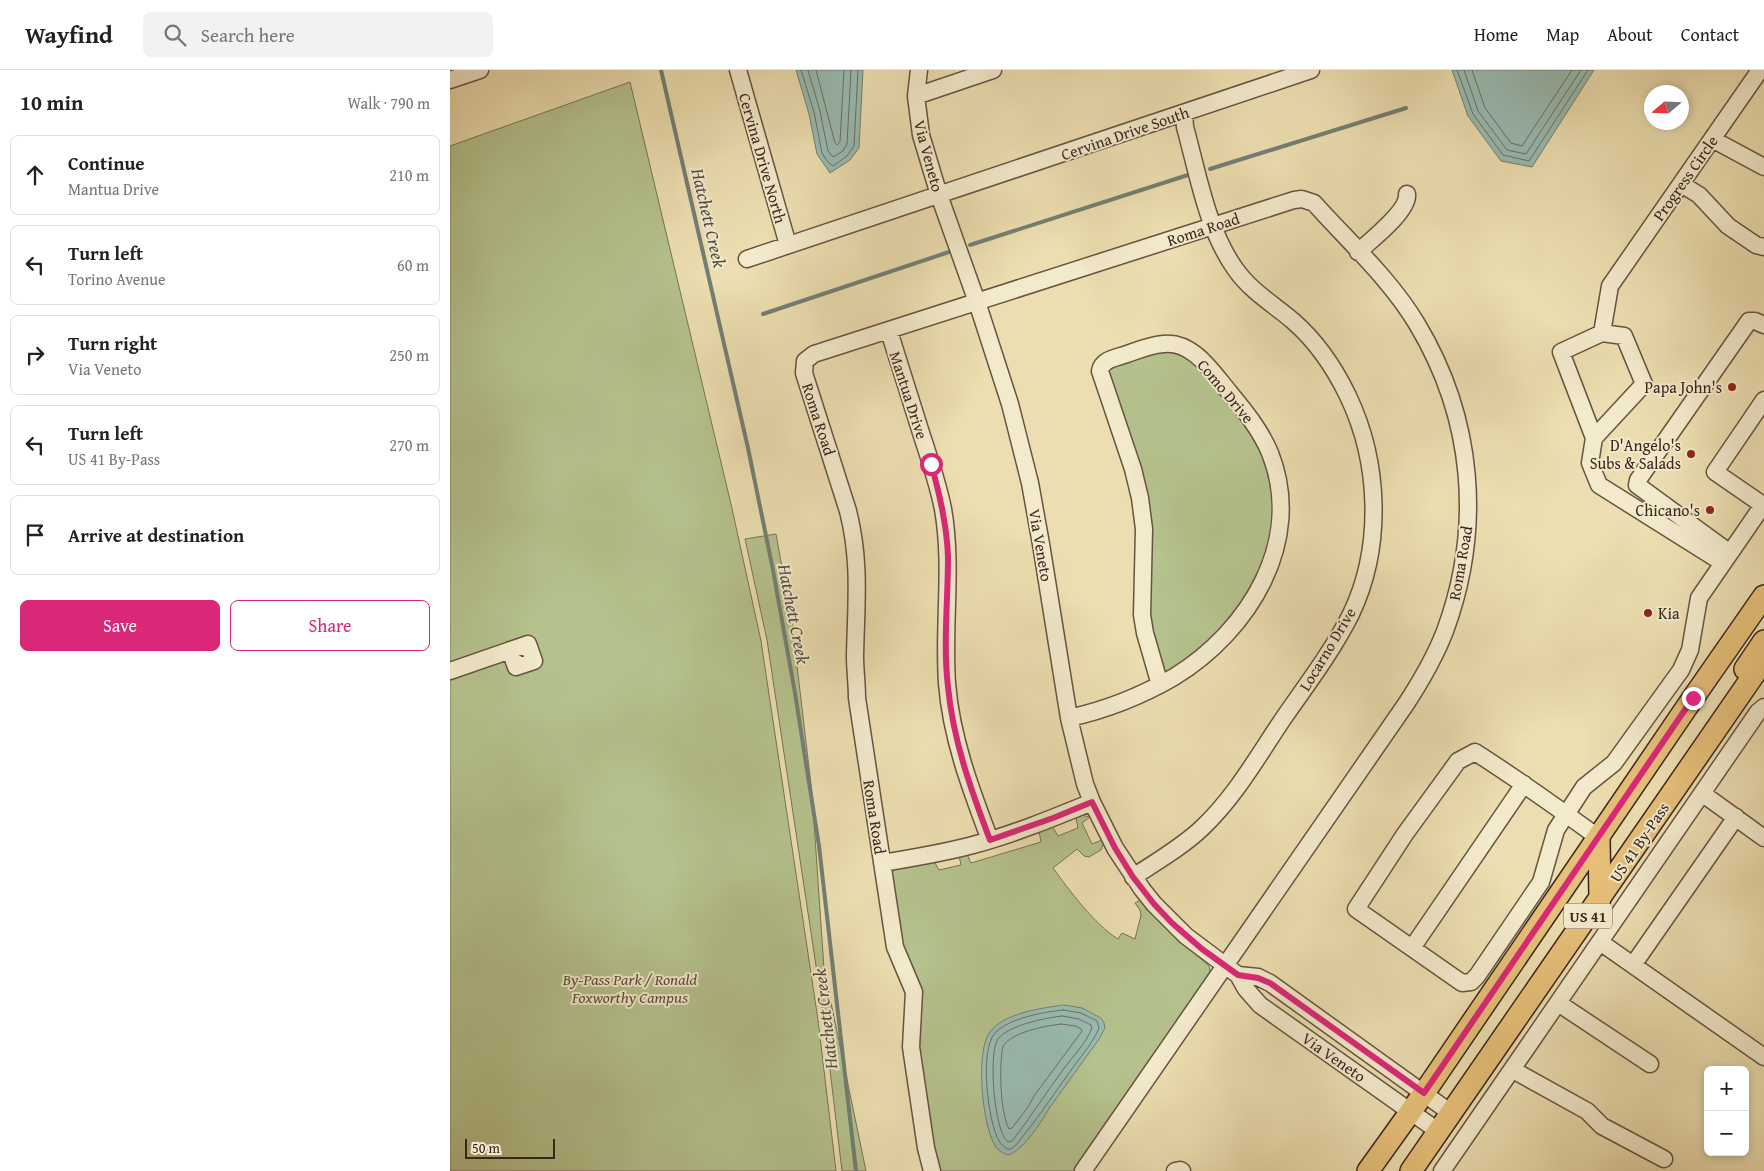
<!DOCTYPE html>
<meta charset="utf-8">
<style>
body{margin:0;font-family:"Gentium Book Plus",serif;background:#f2f2f2;color:#222}
.controls{position:absolute;right:15px;bottom:15px;display:grid;overflow:hidden;border-radius:8px;box-shadow:0 2px 8px #0003}
.controls button{width:45px;height:45px;display:grid;place-items:center;padding:0;border:0;border-bottom:1px solid #e0e0e0;background:#fff;color:#222;font:25px sans-serif}
.compass{position:absolute;left:1194px;top:15px;width:45px;height:45px;border-radius:50%;background:#fff;box-shadow:0 2px 8px #0003;rotate:251deg}
.scale{position:absolute;left:15px;bottom:12px;width:90px;box-sizing:border-box;padding-left:5px;border:2px solid #39261c;border-top:0;font-size:14px;line-height:18px;white-space:nowrap;color:#39261c;-webkit-text-stroke:4px #f3eacc;paint-order:stroke}
.stop{position:absolute;width:15px;height:15px;margin:-11px;border:4px solid #db2777;border-radius:50%;background:#fff}
.stop.end{background:#db2777;border-color:#fff;box-shadow:0 1px 5px #0008}
.list{margin:0;padding:0;list-style:none}
h2{display:flex;justify-content:space-between;align-items:center;height:65px;margin:0;padding:0 20px;font-size:21px}
h2 small{font-size:16px;font-weight:400;color:#767676}
.list li{display:grid;grid-template-columns:32px 1fr auto;gap:15px;align-items:center;box-sizing:border-box;height:80px;margin:0 10px 10px;padding:0 10px;border:1px solid #e0e0e0;border-radius:8px}
.list b{display:block;font-size:19px;white-space:nowrap}
.list p{margin:0;font-size:16px;white-space:nowrap;color:#767676}
.list em{font-size:16px;font-style:normal;color:#767676}
.actions{display:flex;gap:10px;padding:15px 20px}
.actions a{flex:1;padding:11px 0;border:1px solid #db2777;border-radius:8px;text-align:center;font-size:18px;color:#db2777}
.actions .main{background:#db2777;color:#fff}
.icon{flex:none;width:28px;height:28px;fill:none;stroke:currentColor;stroke-width:2;stroke-linecap:round;stroke-linejoin:round}
.map{position:relative;flex:none;width:1314px;height:1101px;overflow:hidden}
header{display:flex;align-items:center;gap:30px;box-sizing:border-box;height:70px;padding:0 25px;background:#fff;border-bottom:1px solid #e0e0e0}
header strong{font-size:24px}
nav{display:flex;gap:28px;margin-inline-start:auto;font-size:18px}
.search{width:350px;height:45px;background:#f2f2f2;display:flex;align-items:center;gap:12px;box-sizing:border-box;padding:0 18px;border-radius:8px;color:#767676;font-size:19px}
main{display:flex}
aside{flex:1;background:#fff}
.map>svg:first-child{display:block}
.green{fill:#b5c28d;stroke:#777454}
.water{fill:#99bbb1;stroke:#737f75}
.lines{fill:none;stroke-linecap:round;stroke-linejoin:round}
.shore{stroke:#697066;stroke-width:1}
.stream{stroke:#737f75;stroke-width:4}
.minor-casing{stroke:#665441;stroke-width:19}
.major-casing{stroke:#39261c;stroke-width:24}
.minor{stroke:#f3eacc;stroke-width:16}
.major{stroke:#e6bf78;stroke-width:21}
.route{stroke:#db2777;stroke-width:6}
.poi-dot{fill:#8f2418;stroke:#f3eacc;stroke-width:2}
.labels{text-anchor:middle;dominant-baseline:central;stroke-width:4;stroke-linejoin:round;paint-order:stroke}
.shield{fill:#f3eacc;stroke:#716151;stroke-width:1}
.shield-label{font-size:15px;font-weight:bold;fill:#39261c}
.street-label{font-size:16px;fill:#39261c;stroke:#f3eacc}
.poi-label{font-size:16px;fill:#39261c;stroke:#f3eacc;text-anchor:end}
.park-label{font-size:16px;font-style:italic;fill:#584d38;stroke:#f3eacc}
.water-label{font-size:18px;font-style:italic;fill:#514b41;stroke:#f3eacc}
</style>
<header>
<strong>Wayfind</strong>
<div class="search"><svg class="icon" aria-label="search" viewBox="0 0 24 24"><circle cx="10" cy="10" r="6"/><path d="M15 15l6 6"/></svg>Search here</div>
<nav><a>Home</a><a>Map</a><a>About</a><a>Contact</a></nav>
</header>
<main>
<aside>
<h2>10 min<small>Walk · 790 m</small></h2>
<ul class="list">
<li><svg class="icon" aria-label="ahead" viewBox="0 0 24 24"><path d="M12 20V5M6 11l6-6 6 6"/></svg><div><b>Continue</b><p>Mantua Drive</p></div><em>210 m</em></li>
<li><svg class="icon" aria-label="left" viewBox="0 0 24 24"><path d="M17 20v-9H6M10 6l-5 5 5 5"/></svg><div><b>Turn left</b><p>Torino Avenue</p></div><em>60 m</em></li>
<li><svg class="icon" aria-label="right" viewBox="0 0 24 24"><path d="M7 20v-9h11M14 6l5 5-5 5"/></svg><div><b>Turn right</b><p>Via Veneto</p></div><em>250 m</em></li>
<li><svg class="icon" aria-label="left" viewBox="0 0 24 24"><path d="M17 20v-9H6M10 6l-5 5 5 5"/></svg><div><b>Turn left</b><p>US 41 By-Pass</p></div><em>270 m</em></li>
<li><svg class="icon" aria-label="arrive" viewBox="0 0 24 24"><path d="M6 21V4h12l-3 4 3 4H6"/></svg><div><b>Arrive at destination</b></div></li>
</ul>
<div class="actions"><a class="main">Save</a><a>Share</a></div>
</aside>
<div class="map">
<svg width="1314" height="1101" viewBox="0 0 1314 1101">
<rect width="100%" height="100%" fill="#ecdeb0"/>
<filter id="stains"><feTurbulence type="fractalNoise" baseFrequency=".004" numOctaves="4"/><feColorMatrix values="0 0 0 0 .2 0 0 0 0 .09 0 0 0 0 .02 0 0 0 .5 -.17"/></filter>
<radialGradient id="worn" r=".72"><stop offset=".6" stop-color="#630" stop-opacity="0"/><stop offset="1" stop-color="#630" stop-opacity=".3"/></radialGradient>
<!-- green -->
<path class="green" d="M180,12L281,434L311,571L368,950L386,1101H0V76Z
M711,281H727L741,289L779,332L810,377L823,423L825,444L821,475L806,515L771,562L722,603H714L700,561L698,466L658,300L660,297Z
M326,464L342,553L362,723L374,899L416,1101H392L374,949L317,570L295,469Z
M631,745L640,747L632,753L642,774L652,770L653,774L651,780L639,787L634,786L627,779L603,798C620,821 644,854 668,869L672,863L685,869L691,845L690,840L685,833L691,830L729,870L759,896L761,905L627,1101H489L485,1092L441,804L445,799L484,791L489,800L511,795L509,785L516,782L521,793L591,772L589,761L602,756L608,766L628,758L626,748Z"/>
<!-- water -->
<path class="water" d="M346,0H413L409,78L400,90L380,103L367,84L359,44Z
M1002,0H1144L1082,97L1051,91L1018,46Z
M614,935L632,938L651,948L654,953L655,958L649,969L600,1037C592,1051 573,1081 558,1085C553,1083 549,1081 546,1077C532,1057 525,981 540,962C554,943 592,938 614,935Z"/>
<g class="lines">
<!-- shore -->
<path class="shore" d="M351,0L364,42L372,83L377,91L383,96L397,86L404,76L408,0
M358,0L370,41L378,81L383,87L393,81L397,74L401,0
M366,0L385,73L387,75L390,72L394,0
M1007,0L1023,44L1053,85L1079,91L1138,0
M1014,0L1028,41L1057,80L1076,84L1131,0
M1022,0L1035,38L1061,73L1072,76L1122,0
M613,940L631,943L647,951L649,958C642,975 629,988 619,1003C602,1027 585,1052 566,1075L561,1079H557C554,1076 551,1075 549,1071C538,1052 529,980 545,963C559,948 594,942 613,940Z
M612,946L629,949L641,955L642,958C636,973 625,984 615,997C597,1021 581,1047 562,1071L558,1072C544,1062 538,983 548,969C559,955 595,948 612,946Z
M611,954L626,956L631,959L632,961L584,1026L578,1037L562,1058L559,1059C550,1042 549,995 553,976C562,962 595,956 611,954Z"/>
<!-- stream -->
<path class="stream" d="M211,0L298,378L323,500L345,623L369,776L406,1101
M760,99L956,38
M520,175L738,105
M313,244L499,182"/>
<!-- minor casing -->
<g class="minor-casing">
<path id="minor" d="M288,0L338,175
M469,0L466,26L471,65L489,125L527,232L560,334L580,413L591,474L619,648L635,714L642,732L665,778L692,819L704,834L736,866L788,905L796,919L810,935L988,1061
M0,10L30,0
M466,26L543,0
M1262,69L1314,97
M1231,114L1249,125L1278,156L1306,175L1314,177
M908,182C921,170 959,141 957,124
M297,189L861,0
M439,261C450,296 461,331 472,366C480,390 488,414 493,439C503,496 493,555 497,613C501,667 521,720 540,770
M1144,368L1194,314L1174,266L1152,263
M1313,435L1265,402L1314,330
M1280,483L1187,415L1188,410L1299,251H1305L1314,255
M1273,493L1149,415L1140,393L1144,368L1111,282L1152,263L1160,216L1310,0
M0,601L78,574L84,591L66,597L60,580
M619,648C656,640 691,626 724,607C799,561 855,471 820,383C811,361 795,341 780,323C763,303 743,270 713,274C701,275 688,280 677,284C666,288 652,289 650,301L683,399L690,428L694,459L692,545L695,563L710,615
M1253,724L1314,768
M1149,768C1108,738 1067,709 1025,682L1008,691L955,764L906,839L1012,913L1021,912L1027,906L1091,812L1106,760L1134,717L1164,693L1231,600L1240,580L1249,528L1311,438
M432,793C463,788 493,783 523,775C564,764 603,748 642,732
M683,807C706,792 732,777 752,758C786,726 809,684 835,646C858,613 883,580 901,544C933,477 930,393 898,326C885,299 866,271 843,251C823,234 801,221 786,200C757,160 748,104 735,57L734,43
M1150,872L1314,987
M962,878L1074,714
M1183,895L1286,747
M788,905L808,907L820,913L1001,1043
M1108,933L1200,994
M1063,1000L1137,1041L1152,1056L1214,1089
M482,1101L476,1078L461,977L464,922L445,877L407,628C407,614 405,600 405,586C406,535 411,492 398,441L354,303L355,291L364,284L844,130L852,129L864,133C899,172 940,209 967,254C1024,349 1033,458 995,561C985,587 971,611 956,634L633,1101
M725,1101L730,1100L732,1101
M992,1101L1308,642L1314,637"/>
</g>
<!-- major casing -->
<g class="major-casing">
<path id="major" d="M1295,599L1314,571
M1149,768L1150,829
M918,1101L974,1023L1243,628L1314,526
M961,1101L1314,590"/>
</g>
<!-- minor -->
<use href="#minor" class="minor"/>
<!-- major -->
<use href="#major" class="major"/>
</g>
<g class="lines">
<!-- route -->
<path class="route" d="M481,394C490,425 497,456 498,487C498,530 493,574 498,617C503,670 521,720 540,770L603,748L642,732L665,778L683,807L704,834L722,853L752,879L788,905L808,908L820,913L974,1023L1243,628"/>
</g>
<!-- markers -->
<g class="poi-dot">
<circle cx="1282" cy="317" r="5"/>
<circle cx="1241" cy="384" r="5"/>
<circle cx="1260" cy="440" r="5"/>
<circle cx="1198" cy="543" r="5"/>
</g>
<g class="labels">
<!-- shield labels -->
<rect class="shield" x="1114" y="833.5" width="48" height="25" rx="4"/>
<g class="shield-label">
<text x="1138" y="846">US 41</text>
</g>
<!-- street labels -->
<g class="street-label">
<text transform="translate(675 63) rotate(-19)">Cervina Drive South</text>
<text transform="translate(479 86) rotate(75)">Via Veneto</text>
<text transform="translate(313 88) rotate(74)">Cervina Drive North</text>
<text transform="translate(1235 108) rotate(-55)">Progress Circle</text>
<text transform="translate(753 159) rotate(-18)">Roma Road</text>
<text transform="translate(776 321) rotate(50)">Como Drive</text>
<text transform="translate(459 325) rotate(72)">Mantua Drive</text>
<text transform="translate(369 349) rotate(72)">Roma Road</text>
<text transform="translate(591 475) rotate(80)">Via Veneto</text>
<text transform="translate(1010 493) rotate(-80)">Roma Road</text>
<text transform="translate(877 579) rotate(-59)">Locarno Drive</text>
<text transform="translate(425 747) rotate(81)">Roma Road</text>
<text transform="translate(1189 772) rotate(-56)">US 41 By-Pass</text>
<text transform="translate(884 987) rotate(35)">Via Veneto</text>
</g>
<!-- poi labels -->
<g class="poi-label">
<text x="1272" y="317">Papa John's</text>
<text x="1231" y="375">D'Angelo's<tspan x="1231" dy="18">Subs &amp; Salads</tspan></text>
<text x="1250" y="440">Chicano's</text>
<text x="1208" y="543" text-anchor="start">Kia</text>
</g>
<!-- park labels -->
<g class="park-label">
<text x="180" y="909">By-Pass Park / Ronald<tspan x="180" dy="18">Foxworthy Campus</tspan></text>
</g>
<!-- water labels -->
<g class="water-label">
<text transform="translate(259 148) rotate(77)">Hatchett Creek</text>
<text transform="translate(344 544) rotate(79)">Hatchett Creek</text>
<text transform="translate(375 949) rotate(-97)">Hatchett Creek</text>
</g>
</g>
<rect width="100%" height="100%" filter="url(#stains)"/>
<rect width="100%" height="100%" fill="url(#worn)"/>
</svg>
<div class="controls">
<button>+</button>
<button>−</button>
</div>
<svg class="compass" viewBox="-18 -18 36 36"><path d="M0-13l5 13h-10z" fill="#e53935"/><path d="M0 13l5-13h-10z" fill="#767676"/></svg>
<div class="scale">50 m</div>
<div class="stop" style="left:481px;top:394px"></div>
<div class="stop end" style="left:1243px;top:628px"></div>
</div>
</main>
